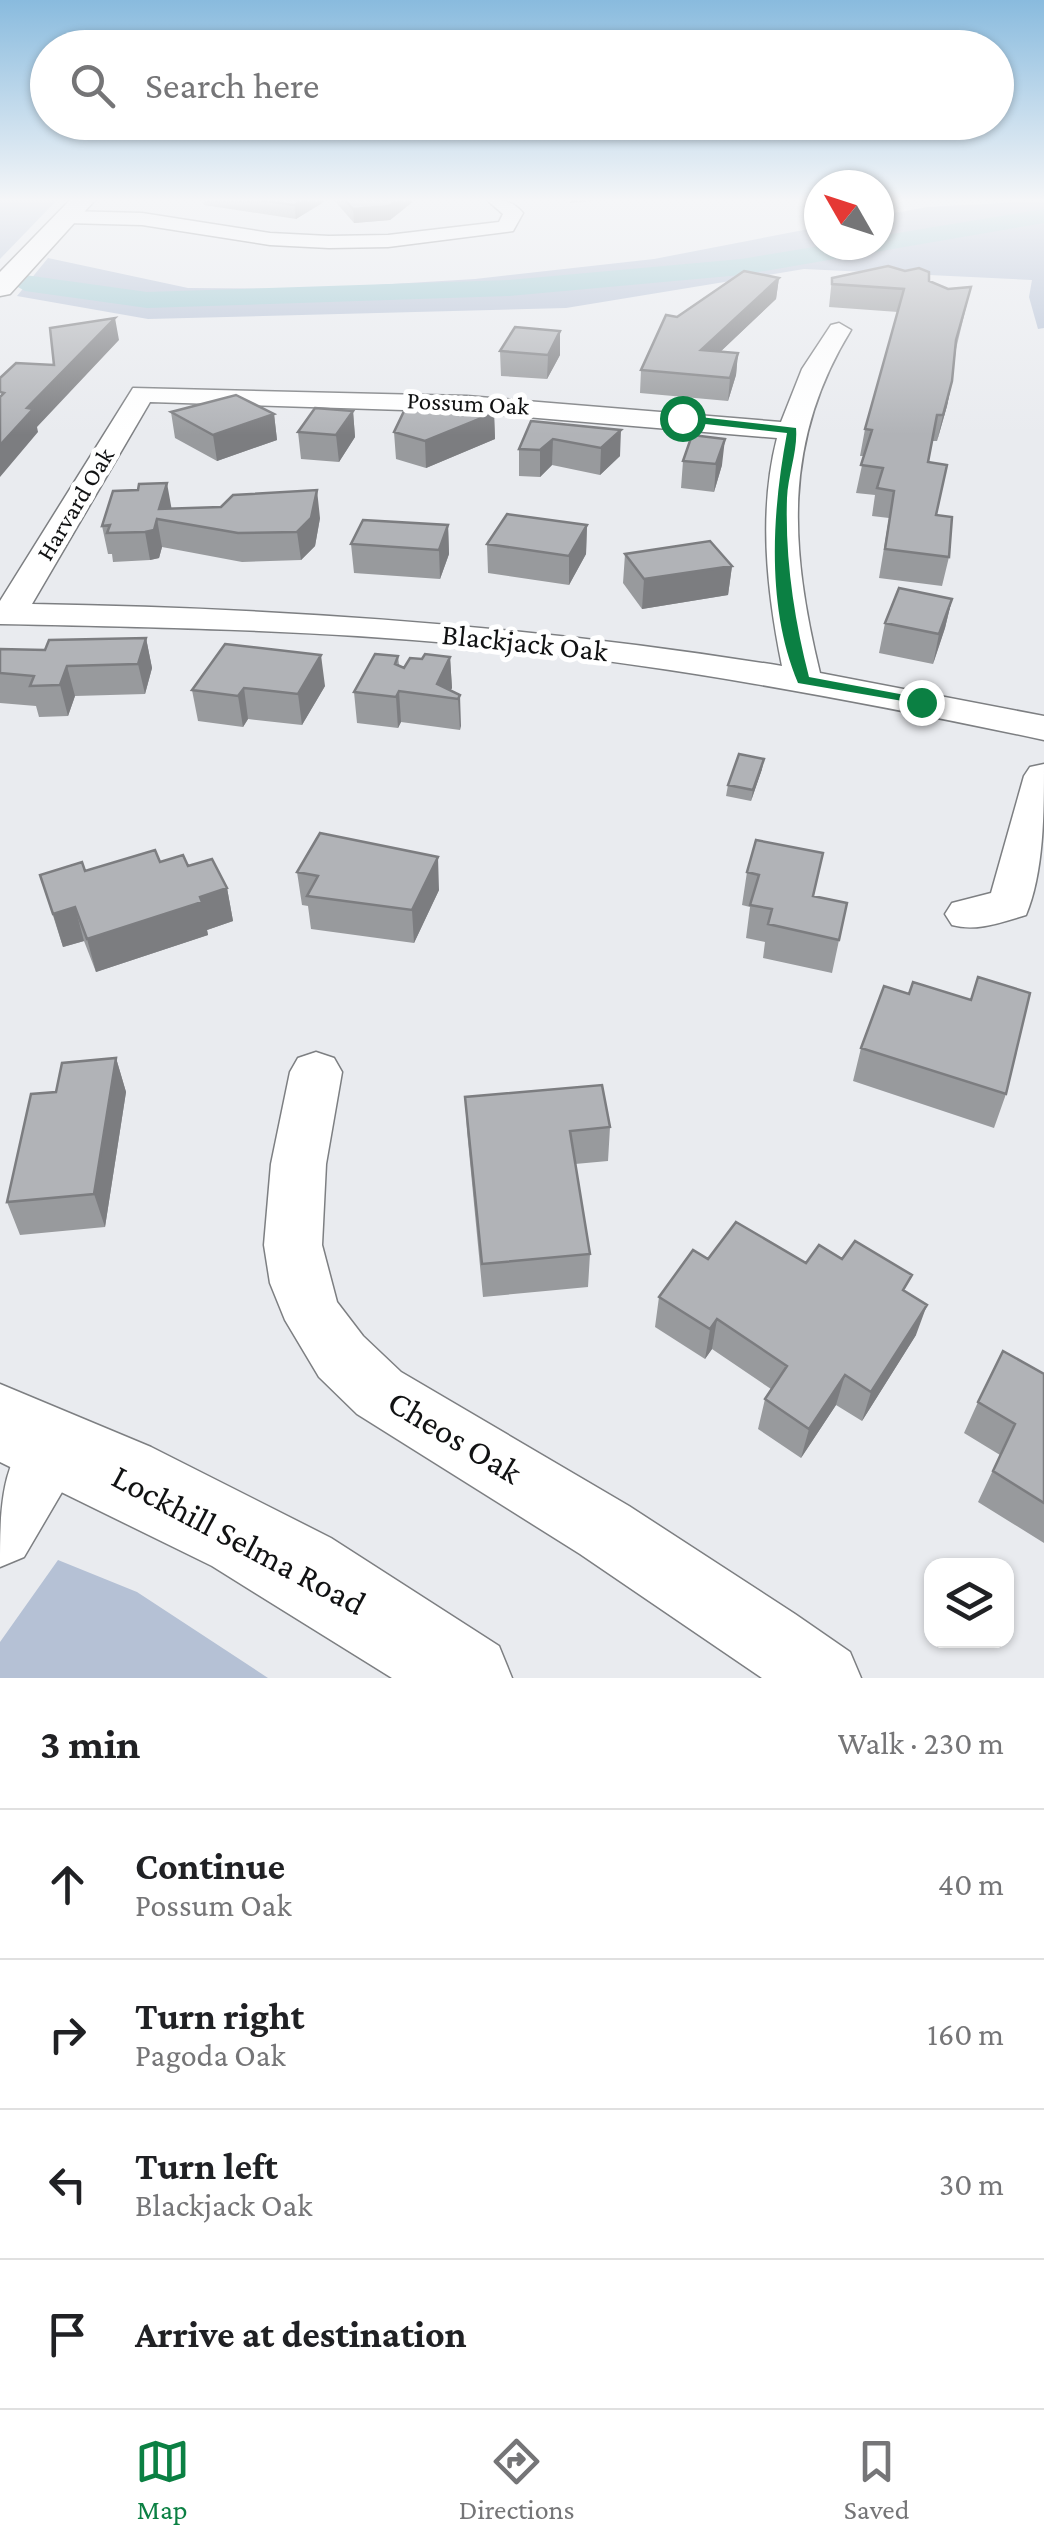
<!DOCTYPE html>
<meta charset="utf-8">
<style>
body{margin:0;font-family:"Crimson Pro",serif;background:#f2f2f2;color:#202124}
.controls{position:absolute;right:30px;bottom:30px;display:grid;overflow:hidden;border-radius:20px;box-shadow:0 2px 8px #0004}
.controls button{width:90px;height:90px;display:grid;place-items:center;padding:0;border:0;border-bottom:2px solid #e0e0e0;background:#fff;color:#202124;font:50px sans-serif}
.compass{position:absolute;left:804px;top:170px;width:90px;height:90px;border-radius:50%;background:#fff;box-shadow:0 2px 8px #0004;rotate:309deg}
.stop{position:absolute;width:30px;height:30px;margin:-22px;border:8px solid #0b8043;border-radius:50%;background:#fff}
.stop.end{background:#0b8043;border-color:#fff;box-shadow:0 2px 10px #0008}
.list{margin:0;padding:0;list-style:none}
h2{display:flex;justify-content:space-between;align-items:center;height:130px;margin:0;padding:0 40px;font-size:42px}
h2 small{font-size:32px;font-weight:400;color:#757577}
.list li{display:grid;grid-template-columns:65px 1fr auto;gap:30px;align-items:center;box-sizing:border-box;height:150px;padding:0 40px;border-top:2px solid #e0e0e0}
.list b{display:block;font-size:38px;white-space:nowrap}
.list p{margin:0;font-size:32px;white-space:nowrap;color:#757577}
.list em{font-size:32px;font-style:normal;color:#757577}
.icon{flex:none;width:55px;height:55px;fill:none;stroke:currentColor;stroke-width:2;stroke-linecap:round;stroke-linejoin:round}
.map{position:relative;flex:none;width:1044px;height:1678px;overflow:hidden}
.search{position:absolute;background:#fff;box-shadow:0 2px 8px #0004;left:30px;right:30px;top:30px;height:110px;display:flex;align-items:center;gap:25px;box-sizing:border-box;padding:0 35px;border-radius:55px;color:#757577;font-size:38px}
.sheet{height:730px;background:#fff}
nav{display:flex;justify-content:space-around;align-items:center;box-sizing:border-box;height:140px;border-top:2px solid #e0e0e0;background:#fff;font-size:28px;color:#757577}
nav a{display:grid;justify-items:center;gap:5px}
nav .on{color:#0b8043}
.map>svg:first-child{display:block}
.green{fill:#b5c1d5}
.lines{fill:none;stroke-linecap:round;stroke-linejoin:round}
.river{fill:#9ac6cf;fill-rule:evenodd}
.minor-casing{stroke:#7d7f82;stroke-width:3}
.major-casing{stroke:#7d7f82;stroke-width:3}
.minor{fill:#fff;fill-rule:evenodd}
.major{fill:#fff;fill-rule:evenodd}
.wall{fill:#989a9d}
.shaded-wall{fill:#7c7d80}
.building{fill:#b1b3b7;stroke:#7c7d80;stroke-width:2.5}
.route{fill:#0b8043}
.labels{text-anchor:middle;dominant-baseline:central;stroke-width:10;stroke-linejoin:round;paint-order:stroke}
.far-street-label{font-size:25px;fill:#111213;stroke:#fff}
.street-label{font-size:30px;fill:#111213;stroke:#fff}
.near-street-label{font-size:35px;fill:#111213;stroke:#fff}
</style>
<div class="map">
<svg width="1044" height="1678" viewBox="0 0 1044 1678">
<rect width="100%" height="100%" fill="#e9ebef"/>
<!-- green -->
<path class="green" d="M0,200H57L0,259Z
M1044,201V328L1038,329L1029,297L1032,280L804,269L566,308L148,319L17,296L48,258L188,288L309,289L475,279L654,259L819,227V245H879V216L927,207Z
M58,1560L137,1592L268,1678H0V1642Z"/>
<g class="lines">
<!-- river -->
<path class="river" d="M1044,209V223L741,275L509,296L147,308L25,291L11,283L25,275L147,292L509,280L741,259L826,245H879V236Z"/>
<!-- minor casing -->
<g class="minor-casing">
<path id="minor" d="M487,200C502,200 512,200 523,213L513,231L388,247L329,248L270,245L142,225L67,223L57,217L67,211L142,213L270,233L329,236L388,235L499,222L503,214Z
M839,323L851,330C782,442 790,549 820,673L1044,716V740C851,699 658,663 461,644C308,630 154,627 0,624V601L133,388L467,396L781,422L802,369L831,325ZM150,402L467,412L777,438C758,512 767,592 782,666C533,626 284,608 32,604Z
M1044,764C1044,812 1044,872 1026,915C1002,922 977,932 952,925L945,914L952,903L991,893L1024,776L1030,767Z
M316,1052L334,1058L342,1072L326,1164L322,1245L337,1302L363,1336L401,1372L629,1506L795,1614L850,1652L861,1678H762L580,1554L357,1414L319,1377L285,1320L270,1283L264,1245L271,1164L290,1072L298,1058Z
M57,1414L80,1423L89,1446L24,1557L0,1567C0,1506 0,1441 57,1414Z"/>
</g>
<!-- major casing -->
<g class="major-casing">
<path id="major" d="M70,200H95L10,294L0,296V272Z
M0,1384L151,1447L331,1538L499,1646L512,1678H392L212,1566L0,1462Z"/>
</g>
<!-- minor -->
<use href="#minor" class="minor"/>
<!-- major -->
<use href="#major" class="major"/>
</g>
<!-- wall -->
<path class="wall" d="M203,200H327L296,219L204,205Z
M334,200H415L390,220L354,223Z
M779,278L776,299L721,351L738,353L736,375L728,401L640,393L641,370L677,317Z
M832,278L929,281L948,289L971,287L956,349L952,381L947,406L937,441H932L928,462L936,515L949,557L942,586L879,578L889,518L872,516L875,495L856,493L864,456H860L865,429L898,312L829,307Z
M560,331V355L547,379L501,376L500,351Z
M353,411L355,437L339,462L301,459L298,432Z
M442,411L494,413L495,439L426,468L396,459L394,432Z
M171,412L274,414L277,440L217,461L175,438Z
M531,421L620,456L600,475L552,465L540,477L519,476V449Z
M683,461L722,465L714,492L681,488Z
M171,508L320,518L315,546L301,560L242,562L162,547L159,558L150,560L113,562L112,554H108L102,526Z
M448,525L449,554L440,579L354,573L351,544Z
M587,525L586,554L569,585L488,573L487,544Z
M625,554L732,566L728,595L642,609L623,583Z
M952,599L945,628L933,664L879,653L885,623Z
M146,638L152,668L145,694L75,696L68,716L39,717L36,706L0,703V649L45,650Z
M225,644L325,686L302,725L248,719L243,727L198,721L192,690Z
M398,656L399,665L404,668L422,659L450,657L452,688L450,691L460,695V730L401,722L398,728L357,723L354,692Z
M762,769L751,801L726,796L728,785Z
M756,840L815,897L847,903L832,973L763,958L765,942L746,938L750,907L742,905L747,872Z
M160,862L188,866L227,888L233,921L207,930L208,935L96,972L84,941L63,947L40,875L85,871Z
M297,872L439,890L414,943L311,929L308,906L302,905Z
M861,1048L1006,1094L994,1128L853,1081Z
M116,1058L126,1092L105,1227L20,1235L7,1202Z
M465,1097L610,1127L608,1161L575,1164L590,1254L588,1287L483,1297L467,1131Z
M708,1259L806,1263L842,1259L907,1293L916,1335L862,1421L836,1405L801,1458L758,1429L765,1399L771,1389L712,1349L705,1359L655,1327L659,1297Z
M1044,1374V1543L978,1502L1000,1455L964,1433L978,1402Z"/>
<!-- shaded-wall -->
<path class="shaded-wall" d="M303,200H327L296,219L294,205Z
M397,200H415L390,220L354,223L353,209Z
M570,200H605L570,203Z
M779,278L776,299L699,372L701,350Z
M115,318L119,340L37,427L38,432L0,477V445L27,408Z
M560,331V355L547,379L548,355Z
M738,353L736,375L728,401L730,378Z
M952,381L947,406L937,441L943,415Z
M353,411L355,437L339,462L336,435Z
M494,413L495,439L426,468L425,441Z
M274,414L277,440L217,461L213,435Z
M621,430L620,456L600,475L601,448Z
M553,439L552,465L540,477V450Z
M725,439L722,465L714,492L716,464Z
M167,483L172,511L159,509Z
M317,490L320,518L315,546L301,560L297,532Z
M157,519L162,547L159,558L150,560L145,532Z
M448,525L449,554L440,579L439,550Z
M587,525L586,554L569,585V556Z
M732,566L728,595L642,609L644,579Z
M952,599L945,628L933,664L939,634Z
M146,638L152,668L145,694L138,664Z
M321,655L325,686L302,725L298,694Z
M450,657L452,688L447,697L437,684Z
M67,666L75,696L68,716L60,685Z
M244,688L248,719L243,727L238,696Z
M399,691L401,722L398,728L396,697Z
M460,695L461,726L460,730L458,699Z
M764,759L762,769L751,801L753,790Z
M438,857L439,890L414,943L412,910Z
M227,888L233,921L207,930L208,935L96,972L87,939Z
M75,907L84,941L63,947L53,914Z
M116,1058L126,1092L105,1227L94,1194Z
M927,1305L916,1335L862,1421L871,1392Z
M717,1319L712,1349L705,1359L710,1329Z
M845,1375L836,1405L801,1458L809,1429Z"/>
<!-- building -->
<path class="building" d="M260,200H303L294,205Z
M345,200H397L389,206L353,209Z
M888,266L905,271L919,268L929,272V281L948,289L971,287L956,340L952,381L943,415H937L928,462L947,465L936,515L952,517L949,557L885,549L894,491L877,488L883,468L861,465L872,430L865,429L904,289L832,284V278Z
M744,271L779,278L701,350L738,353L730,378L641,370L666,315L677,317Z
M115,318L27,408L33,409L0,445V397L4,393L0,392V378L16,363L54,365L50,328Z
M515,327L560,331L548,355L500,351Z
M236,395L274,414L213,435L171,412Z
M425,404L442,411L494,413L425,441L394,432L406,407Z
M315,408L353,411L336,435L298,432Z
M531,421L621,430L601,448L553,439L540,450L519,449Z
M692,435L725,439L716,464L683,461Z
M167,483L159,509L221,507L233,495L317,490L311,518L297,532L238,533L157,519L154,530L145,532L107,533L110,525L102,526L113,491L138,490L139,484Z
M507,514L587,525L569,556L487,544Z
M363,520L448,525L439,550L351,544Z
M710,541L732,566L644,579L625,554Z
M899,588L952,599L939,634L885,623Z
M146,638L138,664L67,666L60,685L30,686L34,676L0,673V649L45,650L49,640Z
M225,644L321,655L298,694L244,688L238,696L192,690Z
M375,654L398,656L395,664L404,668L410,658L422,659L425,654L450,657L437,684L460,695L458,699L399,691L396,697L354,692Z
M739,754L764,759L753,790L728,785Z
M320,833L438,857L412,910L307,896L318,876L297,872Z
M756,840L823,853L813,896L847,903L839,940L768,924L772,909L750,905L759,875L747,872Z
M155,850L160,862L183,855L188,866L212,859L227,888L200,897L202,902L87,939L75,907L53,914L40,875L82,862L85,871Z
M978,977L1030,993L1006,1094L861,1048L884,986L909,994L913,982L971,1000Z
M116,1058L94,1194L7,1202L31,1094L56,1092L62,1063Z
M602,1085L610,1127L570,1131L590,1254L482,1264L465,1097Z
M736,1222L806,1263L819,1245L842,1259L855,1241L912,1275L903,1290L927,1305L871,1392L845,1375L809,1429L765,1399L787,1366L717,1319L710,1329L659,1297L693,1250L708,1259Z
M1003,1351L1044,1374V1503L993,1471L1015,1424L978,1402Z"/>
<!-- sky -->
<linearGradient id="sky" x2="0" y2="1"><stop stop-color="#89bbde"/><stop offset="0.46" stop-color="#f5f6f8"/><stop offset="1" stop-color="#f5f6f8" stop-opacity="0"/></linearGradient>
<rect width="1044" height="435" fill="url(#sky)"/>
<!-- route -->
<path class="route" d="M682,415L796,428C798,450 788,475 787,498C785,559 794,618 809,677L921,698L926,705L798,683C766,607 772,512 787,433L678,421Z"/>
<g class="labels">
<!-- far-street labels -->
<g class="far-street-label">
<text transform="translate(468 403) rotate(3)">Possum Oak</text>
<text transform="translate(75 504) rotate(-59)">Harvard Oak</text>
</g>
<!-- street labels -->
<g class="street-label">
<text transform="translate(525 642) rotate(6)">Blackjack Oak</text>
</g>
<!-- near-street labels -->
<g class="near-street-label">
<text transform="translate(455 1437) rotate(31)">Cheos Oak</text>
<text transform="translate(239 1540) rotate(28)">Lockhill Selma Road</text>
</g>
</g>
</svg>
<div class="controls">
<button><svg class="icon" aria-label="layers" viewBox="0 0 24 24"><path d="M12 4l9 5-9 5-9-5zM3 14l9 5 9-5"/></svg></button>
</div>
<svg class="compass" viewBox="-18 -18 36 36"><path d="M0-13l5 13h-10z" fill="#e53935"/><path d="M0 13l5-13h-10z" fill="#757577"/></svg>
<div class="stop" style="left:682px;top:418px"></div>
<div class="stop end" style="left:921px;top:702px"></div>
<div class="search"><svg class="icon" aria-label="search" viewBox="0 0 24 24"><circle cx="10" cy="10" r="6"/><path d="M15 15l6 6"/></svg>Search here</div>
</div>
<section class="sheet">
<h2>3 min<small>Walk · 230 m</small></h2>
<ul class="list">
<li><svg class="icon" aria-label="ahead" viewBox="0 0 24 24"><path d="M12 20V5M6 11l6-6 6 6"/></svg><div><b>Continue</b><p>Possum Oak</p></div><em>40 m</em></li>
<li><svg class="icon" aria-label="right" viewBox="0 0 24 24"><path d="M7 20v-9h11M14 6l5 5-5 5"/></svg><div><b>Turn right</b><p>Pagoda Oak</p></div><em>160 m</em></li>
<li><svg class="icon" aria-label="left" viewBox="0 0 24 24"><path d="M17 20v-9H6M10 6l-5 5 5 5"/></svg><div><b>Turn left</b><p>Blackjack Oak</p></div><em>30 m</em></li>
<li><svg class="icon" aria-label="arrive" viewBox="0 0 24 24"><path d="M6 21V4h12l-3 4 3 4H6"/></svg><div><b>Arrive at destination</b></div></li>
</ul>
</section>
<nav>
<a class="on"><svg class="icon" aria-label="map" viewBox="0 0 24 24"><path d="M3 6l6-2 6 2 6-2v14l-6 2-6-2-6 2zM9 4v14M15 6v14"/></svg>Map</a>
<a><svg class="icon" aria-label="directions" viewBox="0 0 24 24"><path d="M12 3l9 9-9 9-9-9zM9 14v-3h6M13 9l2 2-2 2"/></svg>Directions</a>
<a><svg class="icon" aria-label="saved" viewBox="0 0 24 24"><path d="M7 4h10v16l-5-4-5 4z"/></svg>Saved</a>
</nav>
